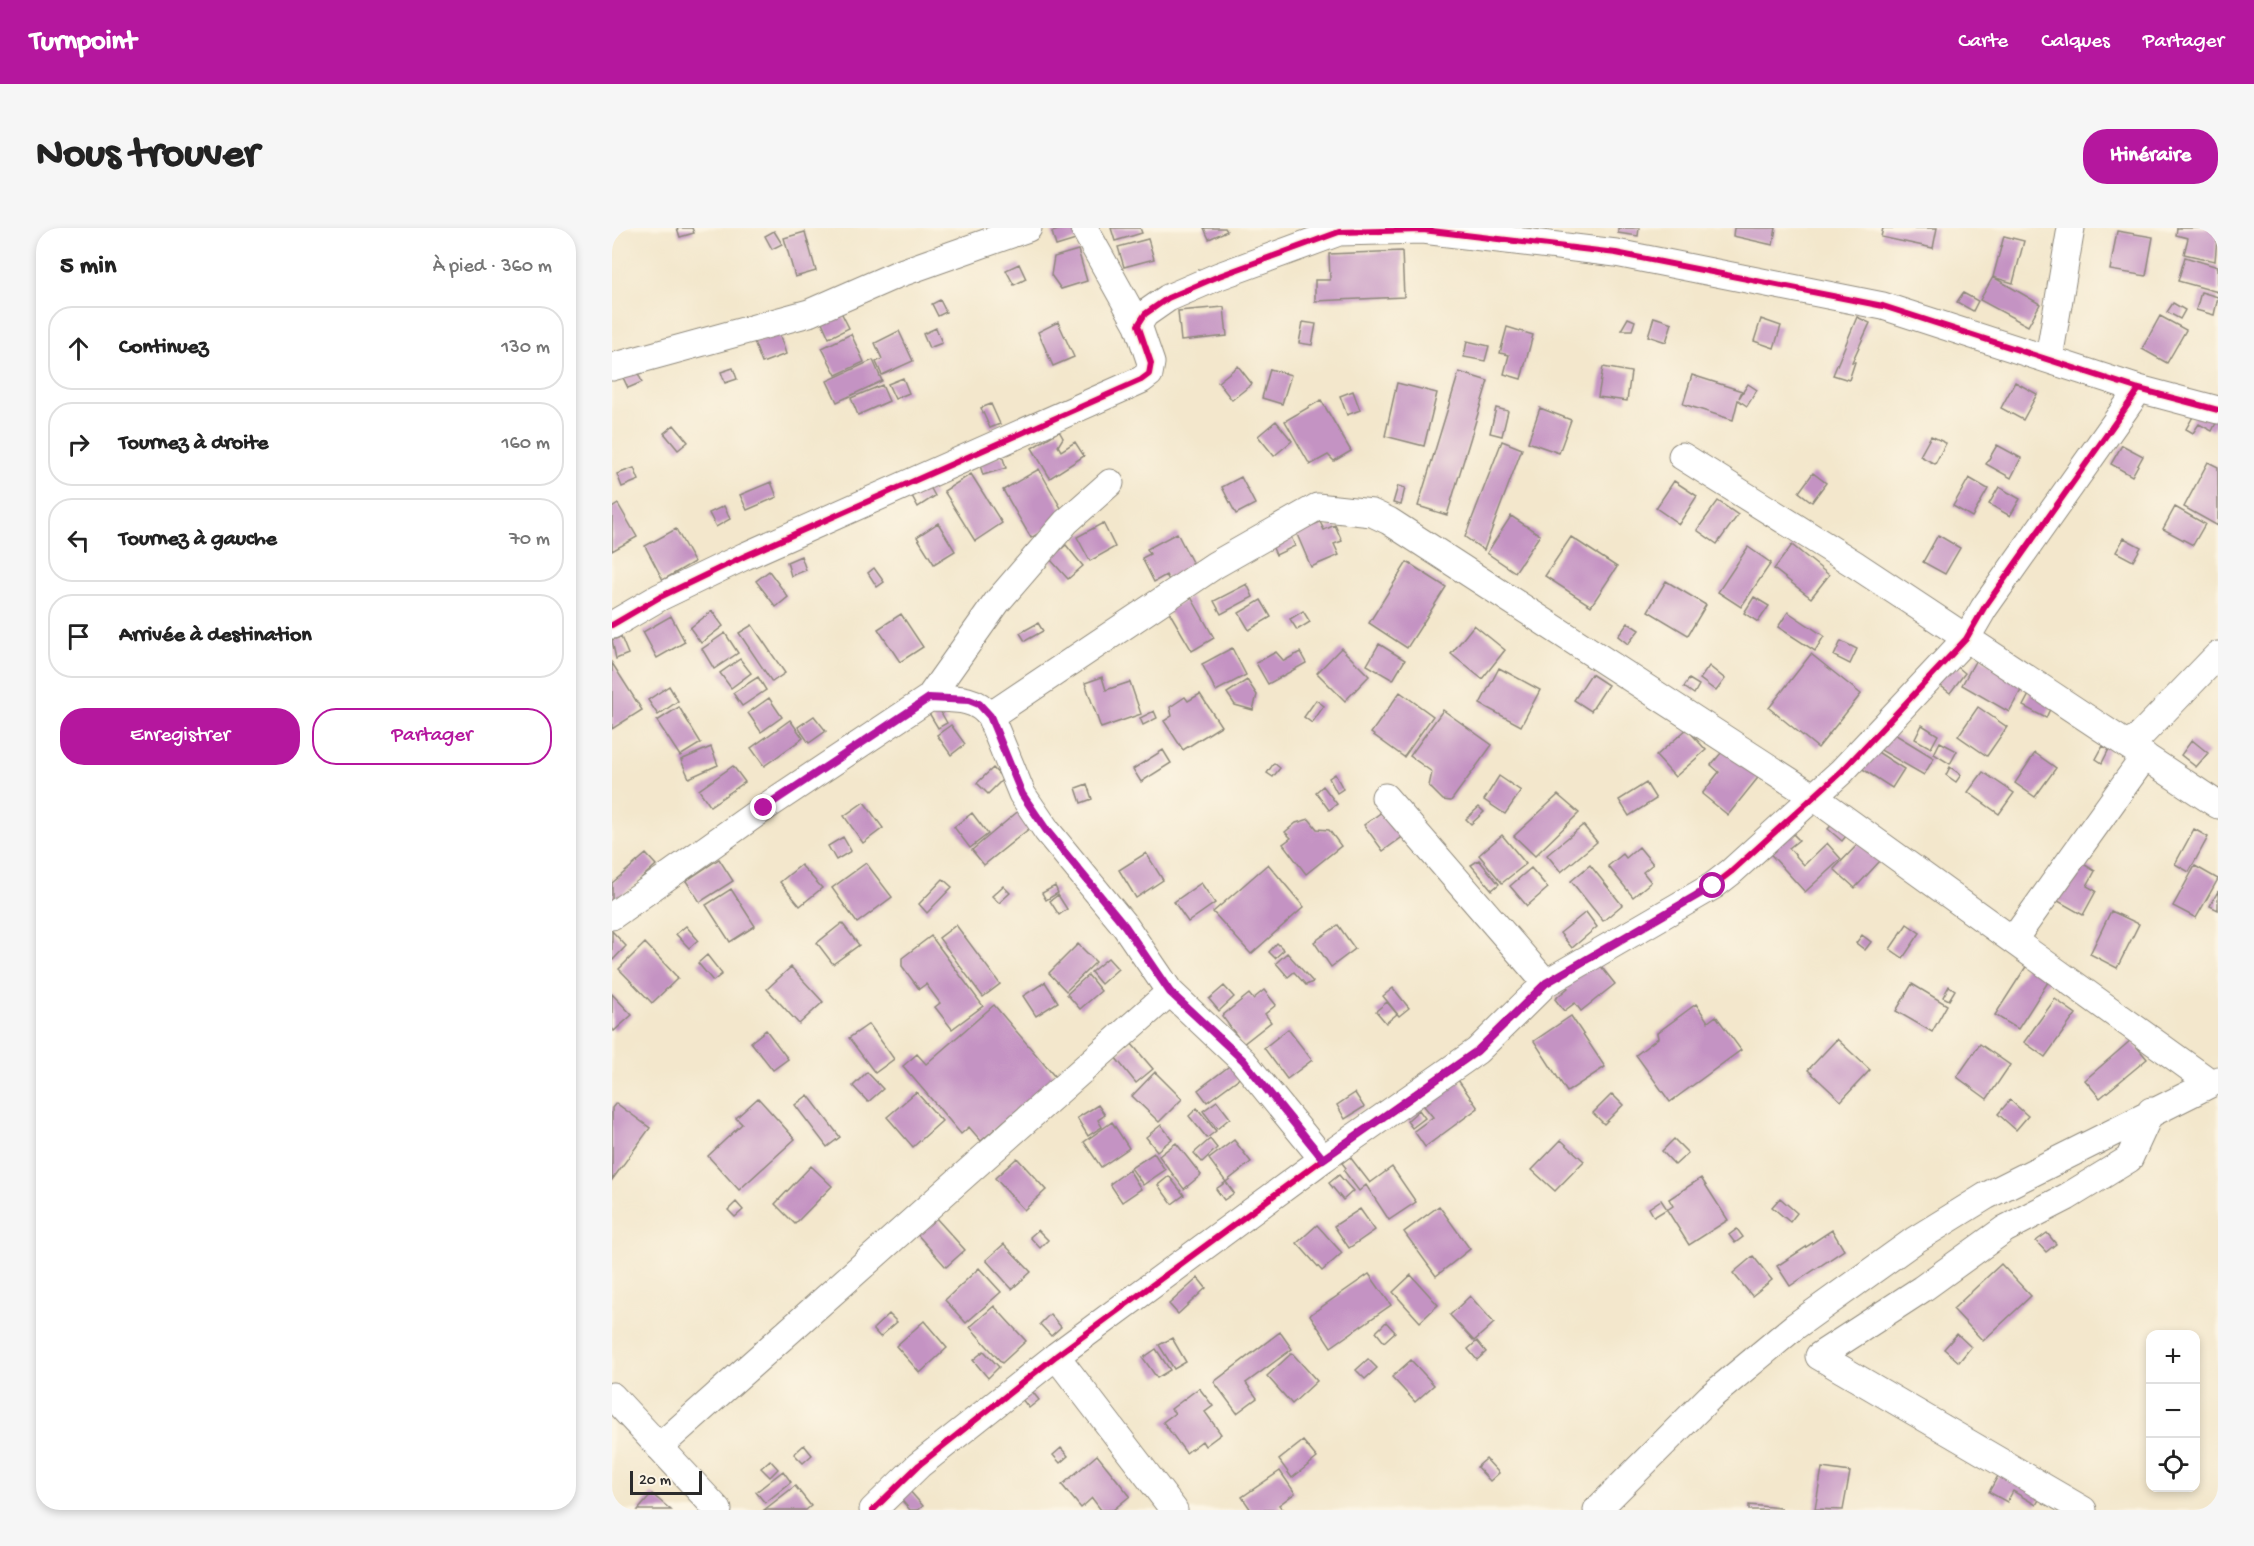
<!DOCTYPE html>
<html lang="fr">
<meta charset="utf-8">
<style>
body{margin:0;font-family:"Gochi Hand",sans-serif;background:#f6f6f6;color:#222}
.controls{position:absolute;right:18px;bottom:18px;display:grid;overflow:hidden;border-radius:12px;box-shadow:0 3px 9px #0003}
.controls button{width:54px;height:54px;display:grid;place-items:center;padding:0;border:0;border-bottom:2px solid #e0e0e0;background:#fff;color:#222;font:30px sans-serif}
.scale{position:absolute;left:18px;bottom:15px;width:72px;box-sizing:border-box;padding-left:6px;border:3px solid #2b2b2b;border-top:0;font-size:16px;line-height:21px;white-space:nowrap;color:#2b2b2b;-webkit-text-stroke:4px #fcf5e5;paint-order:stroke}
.stop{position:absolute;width:18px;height:18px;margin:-14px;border:4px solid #b5179e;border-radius:50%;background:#fff}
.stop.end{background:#b5179e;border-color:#fff;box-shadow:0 2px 6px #0008}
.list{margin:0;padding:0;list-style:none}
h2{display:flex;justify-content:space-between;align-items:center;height:78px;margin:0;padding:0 24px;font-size:26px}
h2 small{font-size:20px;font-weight:400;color:#767676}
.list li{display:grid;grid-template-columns:39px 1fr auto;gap:18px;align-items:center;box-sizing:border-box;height:84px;margin:0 12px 12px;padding:0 12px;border:2px solid #e0e0e0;border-radius:24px}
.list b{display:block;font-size:22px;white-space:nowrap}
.list em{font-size:20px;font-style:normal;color:#767676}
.actions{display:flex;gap:12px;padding:18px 24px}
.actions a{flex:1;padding:14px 0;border:2px solid #b5179e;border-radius:24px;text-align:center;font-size:21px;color:#b5179e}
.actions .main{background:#b5179e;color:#fff}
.icon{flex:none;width:33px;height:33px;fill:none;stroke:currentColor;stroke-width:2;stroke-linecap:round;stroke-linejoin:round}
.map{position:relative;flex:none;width:1606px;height:1282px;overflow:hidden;border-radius:24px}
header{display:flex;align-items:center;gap:36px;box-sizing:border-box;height:84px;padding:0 30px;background:#b5179e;color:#fff}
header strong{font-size:28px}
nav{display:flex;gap:33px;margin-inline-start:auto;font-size:21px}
.intro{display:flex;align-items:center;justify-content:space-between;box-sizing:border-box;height:144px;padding:0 36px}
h1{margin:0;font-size:42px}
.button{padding:15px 27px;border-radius:24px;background:#b5179e;color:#fff;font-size:21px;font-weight:700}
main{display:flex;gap:36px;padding:0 36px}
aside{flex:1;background:#fff;border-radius:24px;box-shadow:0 3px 9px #0003}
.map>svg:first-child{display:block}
.building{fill:#c493c3}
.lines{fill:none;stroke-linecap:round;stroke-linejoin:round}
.street-casing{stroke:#8f897c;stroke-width:29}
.street{stroke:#fff;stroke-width:27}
.cycleway-casing{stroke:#fcf5e5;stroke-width:10}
.cycleway{stroke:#d6006c;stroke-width:6}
.route{stroke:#b5179e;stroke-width:8}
</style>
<header>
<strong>Turnpoint</strong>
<nav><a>Carte</a><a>Calques</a><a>Partager</a></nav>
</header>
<div class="intro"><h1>Nous trouver</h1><a class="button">Itinéraire</a></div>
<main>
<aside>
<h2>5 min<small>À pied · 360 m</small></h2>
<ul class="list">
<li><svg class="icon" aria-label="ahead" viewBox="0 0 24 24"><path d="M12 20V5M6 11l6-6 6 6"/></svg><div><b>Continuez</b></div><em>130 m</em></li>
<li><svg class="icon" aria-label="right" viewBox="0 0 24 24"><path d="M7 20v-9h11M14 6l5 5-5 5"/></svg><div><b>Tournez à droite</b></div><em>160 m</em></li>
<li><svg class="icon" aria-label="left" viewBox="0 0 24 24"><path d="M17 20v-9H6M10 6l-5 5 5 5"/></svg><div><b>Tournez à gauche</b></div><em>70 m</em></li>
<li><svg class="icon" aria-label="arrive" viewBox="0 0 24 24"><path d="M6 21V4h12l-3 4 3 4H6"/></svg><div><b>Arrivée à destination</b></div></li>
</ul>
<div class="actions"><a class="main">Enregistrer</a><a>Partager</a></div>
</aside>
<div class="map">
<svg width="1606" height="1282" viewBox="0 0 1606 1282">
<rect width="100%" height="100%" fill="#fcf5e5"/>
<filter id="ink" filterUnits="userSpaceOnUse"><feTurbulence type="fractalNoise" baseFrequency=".0167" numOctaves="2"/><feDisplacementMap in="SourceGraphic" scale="12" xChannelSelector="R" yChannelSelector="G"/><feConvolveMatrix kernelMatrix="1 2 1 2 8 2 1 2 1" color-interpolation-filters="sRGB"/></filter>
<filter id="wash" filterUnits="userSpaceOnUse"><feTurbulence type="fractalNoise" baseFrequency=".008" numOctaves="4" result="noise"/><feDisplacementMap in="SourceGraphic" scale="24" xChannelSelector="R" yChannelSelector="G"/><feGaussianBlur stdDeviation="1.35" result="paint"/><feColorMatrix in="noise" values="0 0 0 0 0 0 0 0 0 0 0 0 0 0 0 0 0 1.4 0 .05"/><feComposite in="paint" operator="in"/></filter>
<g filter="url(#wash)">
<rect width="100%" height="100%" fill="#f3e7cc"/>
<g id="blocks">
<!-- building -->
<path class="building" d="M65,0H80L82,5L68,9Z
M453,0H463L467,11L444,18L440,4Z
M499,0H528L530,5L503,13Z
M592,0H613L615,3L597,11Z
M1006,0H1027L1026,8L1006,5Z
M1122,0H1164L1161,17L1121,8Z
M1271,0H1325L1321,20L1269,9Z
M1565,0H1606L1603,33L1572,26L1576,10L1564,7Z
M162,3L170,16L160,21L153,8Z
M1505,3L1541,9L1534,48L1498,42Z
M193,4L204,43L183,49L172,10Z
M1392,8L1412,13L1401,55L1381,49Z
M536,11L542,31L512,39L506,19Z
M466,22L475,53L449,61L439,47L442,29Z
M790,23L792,69L703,73V52H718L717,26Z
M1573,29L1606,39V64L1566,53Z
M407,36L414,51L402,57L394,42Z
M1381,49L1428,76L1416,98L1368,72Z
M1589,64L1606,69L1602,87L1584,82Z
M1351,65L1366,73L1361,83L1345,74Z
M328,72L334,84L326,88L320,76Z
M1561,75L1573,82L1568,91L1555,84Z
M612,79L615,108L569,113L566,83Z
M229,84L237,100L217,110L210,94Z
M1548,88L1574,102L1555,135L1530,121Z
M1042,89L1060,95L1054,114L1036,108Z
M1245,89L1258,95L1240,134H1243L1237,152L1221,147Z
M1016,90L1023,93L1020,102H1009Z
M1149,91L1169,98L1162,120L1142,113Z
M446,94L462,129L441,138L426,104Z
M691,94L704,96L700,117L687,115Z
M895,99L921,107L909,151L892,146L897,127L888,125Z
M324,100L330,115L317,120L311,106Z
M287,103L301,133L270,147L264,134L270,131L263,115Z
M167,105L174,126L150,135L142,114Z
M239,106L252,134L224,147L210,120Z
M855,113L877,118L873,133L852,129Z
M261,132L270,153L225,174L215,153Z
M22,136L30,154L16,160L8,143Z
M626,138L640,156L620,172L606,154Z
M991,139L1019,144L1015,173L986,169Z
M121,140L125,151L113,155L109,144Z
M658,141L679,147L670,176L650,170Z
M847,144L876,153L835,287L806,278Z
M1080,147L1130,163L1127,170L1136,156L1145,162L1135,178L1126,172L1121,192L1071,176Z
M291,150L297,165L283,171L276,156Z
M1403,154L1425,166L1411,192L1389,180Z
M785,155L825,165L812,218L773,208Z
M270,157L277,173L246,187L239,170Z
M741,163L748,182L735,187L728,168Z
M709,172L739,223L722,233L716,227L698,237L673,193Z
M379,176L388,196L378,200L369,180Z
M884,180L896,183L890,208L878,205Z
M928,180L959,192L947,225L916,214Z
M1586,180L1606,191L1600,203L1587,196L1581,205L1574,201Z
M664,193L680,213L662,228L646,208Z
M62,197L76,214L66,222L52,205Z
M447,203L451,210L446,218L449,223L463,214L472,228L438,250L420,220Z
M1319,208L1334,215L1323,236L1308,228Z
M890,213L910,221L872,322L853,309Z
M1385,217L1409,230L1399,250L1374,236Z
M1510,217L1531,228L1520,248L1499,236Z
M390,227L394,240L371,247L367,234Z
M1596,234L1606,239V298L1572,279Z
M22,240L27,252L10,259L5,246Z
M427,241L454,289L419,310L391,262Z
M1201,245L1214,255L1200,274L1187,264Z
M359,246L390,295L363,313L332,263Z
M629,249L643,276L624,286L610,259Z
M1357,250L1376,261L1360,289L1341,278Z
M1062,253L1085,268L1067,296L1044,280Z
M159,254L165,269L135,282L128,267Z
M317,257L323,268L306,279L300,268Z
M786,258L793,260L789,277L781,275Z
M1387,259L1408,271L1398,288L1377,276Z
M1106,273L1126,287L1105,316L1085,302Z
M6,276L25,309L0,323V280Z
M112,278L118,291L104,299L97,285Z
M1563,279L1593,296L1581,317L1551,301Z
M899,288L928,307L903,344L875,325Z
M708,294L712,302L723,297L730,313L722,316L727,327L699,339L684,304Z
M326,295L343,323L322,336L305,309Z
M491,295L503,319L478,333L465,309Z
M64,301L82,334L51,352L33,318Z
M677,304L683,318L664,327L658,313Z
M565,305L583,340L558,354L554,347L542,354L530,330L538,326L535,321Z
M1326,307L1348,320L1333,346L1311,334Z
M959,309L1005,339L979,378L933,348Z
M1512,310L1529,319L1521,333L1504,324Z
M454,317L471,338L456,351L438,331Z
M1180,317L1217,347L1199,370L1162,341Z
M1136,319L1159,335L1129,379L1106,364Z
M189,328L194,342L179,348L175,334Z
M795,334L834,359L795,420L757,395Z
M262,340L272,354L265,359L256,345Z
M157,343L176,369L164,379L144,353Z
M1054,353L1094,377L1076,407L1036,383Z
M635,356L641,369L609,386L602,373Z
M579,369L602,410L580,423L556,382Z
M1142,369L1157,378L1146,394L1132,385Z
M649,372L659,389L637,402L627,385Z
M100,383L111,398L89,415L78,400Z
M691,383L698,394L685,402L678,391Z
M1176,384L1212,408L1203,423L1166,399Z
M289,386L311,419L288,434L266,401Z
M59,388L73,414L45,430L31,404Z
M426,395L431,403L413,413L408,405Z
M1016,395L1027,402L1016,416L1006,408Z
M140,397L173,445L160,454L127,405Z
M862,397L893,422L870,451L839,426Z
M113,405L126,425L102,441L90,421Z
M9,409L16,426L4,431L0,412Z
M1229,413L1245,421L1238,436L1222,428Z
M767,416L793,432L781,452L755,437Z
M620,420L634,447L604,463L590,436Z
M729,420L757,448L733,473L705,445Z
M664,424L672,433L688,424L694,435L656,456L644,435Z
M1199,426L1249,466L1206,520L1157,480Z
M1366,428L1413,455L1397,484L1350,457Z
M128,431L139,445L119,460L108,445Z
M1336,431L1353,445L1338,465L1320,451Z
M0,435L30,482L0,501Z
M1097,438L1113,451L1104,463L1088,451Z
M887,440L928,462L909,498L868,476Z
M979,446L996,457L979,483L962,472Z
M146,449L154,462L130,478L121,465Z
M490,449L494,462L518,454L529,486L489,500L473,455Z
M1077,451L1087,457L1082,466L1072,459Z
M635,452L645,467L641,482L623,477L615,465Z
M57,458L66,473L46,487L36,472Z
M1419,463L1441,474L1434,490L1411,478Z
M788,464L821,488L792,529L759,505Z
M588,466L609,498L571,522L552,493L560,488L558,479L573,469L576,473Z
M157,470L170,489L149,504L136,485Z
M704,472L712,478L700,495L692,489Z
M67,479L89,515L68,528L45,493Z
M326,479L335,495L326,500L317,485Z
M1366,479L1395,499L1375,528L1346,508Z
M831,482L880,517L839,573L831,572L817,558L820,544L798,528Z
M542,483L545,490L531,497L528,490Z
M202,488L214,503L197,515L186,499Z
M178,492L191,510L152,538L139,520Z
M339,497L353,516L339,527L325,507Z
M1310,497L1326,507L1319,520L1303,511Z
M1271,499L1322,530L1312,547L1260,517Z
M1075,501L1094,522L1063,549L1044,528Z
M1580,512L1596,525L1584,539L1569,527Z
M1328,514L1345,523L1338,536L1322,526Z
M1115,518L1149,546L1116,587L1090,566L1107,544L1099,537Z
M1491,518L1497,521L1490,535L1484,531Z
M99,519L106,537L77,550L69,532Z
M1258,519L1292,541L1280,560L1246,538Z
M551,522L559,535L529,554L521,541Z
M1423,525L1444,540L1423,569L1403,555Z
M662,535L668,540L661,549L655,545Z
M121,538L133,554L98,578L87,562Z
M1338,539L1349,547L1344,554L1334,547Z
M381,540L391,551L376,566L365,555Z
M1371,544L1402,565L1387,586L1356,564Z
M723,546L731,561L725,565L717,550Z
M887,548L909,563L893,586L872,572Z
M1034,555L1044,571L1017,588L1007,572Z
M475,556L480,571L469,575L464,560Z
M711,558L725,576L717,582L704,564Z
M946,567L967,585L923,628L902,608Z
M252,574L271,600L251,615L232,588Z
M867,579L872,584L859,596L854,591Z
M410,580L423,596L372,637L360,622Z
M774,581L793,607L771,623L752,597Z
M360,585L376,606L358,620L342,599Z
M697,591L705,601L717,602L729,618L694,646L671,616L679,610L673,604L684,595Z
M1225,591L1239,602L1230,613L1216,601Z
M971,597L985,614L949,644L935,627Z
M1174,599L1187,612L1177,620L1192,637L1215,615L1229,631L1193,664L1152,619Z
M1582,601L1596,609L1577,644L1563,636Z
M890,607L914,636L890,655L867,627Z
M231,609L239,623L224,632L216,618Z
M1248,614L1268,633L1243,660L1222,641Z
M1027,619L1041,636L1031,644L1039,654L1021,669L996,638L1011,626L1014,630Z
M534,625L551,652L524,670L507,642Z
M34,626L44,637L0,676V655Z
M107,631L121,653L88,674L74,653Z
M867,632L887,656L880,662L859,637Z
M1468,634L1483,643L1475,658L1484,663L1471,687L1446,673Z
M254,635L280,669L245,695L220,660Z
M656,636L692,679L639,726L601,684Z
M189,637L210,660L188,678L168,654Z
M978,637L1010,677L991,693L959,653Z
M1583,638L1606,651L1584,690L1561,678Z
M919,640L936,660L915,678L898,658Z
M331,651L340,659L315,685L307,676Z
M589,655L603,675L576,694L562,674Z
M391,658L398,665L387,675L380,668Z
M443,658L446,665L434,672L430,665Z
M119,661L143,698L118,714L94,677Z
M1606,663V682L1598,678Z
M446,667L455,681L447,687L438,673Z
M1499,683L1527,696L1505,740L1478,726Z
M974,684L985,699L960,720L948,705Z
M230,695L247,717L221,736L205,715Z
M1295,696L1308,705L1291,730L1278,721Z
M344,697L388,756L371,769L327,710Z
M726,697L743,721L719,739L702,714Z
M74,698L86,712L77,720L64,706Z
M0,703L14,718L0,733Z
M1250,707L1259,714L1253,722L1244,715Z
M319,708L371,778L340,801L323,779L328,775L314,756L307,761L290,738V730Z
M33,715L66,750L40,775L7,741Z
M665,715L672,722L663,730L657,724Z
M466,716L484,734L454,763L437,745Z
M675,725L701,754L694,757L682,744L676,749L664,735Z
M95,727L110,746L101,753L86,735Z
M496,730L506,741L489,756L479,744Z
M984,732L1003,756L969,783L963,775L952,783L943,771L956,760L953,757Z
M1415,737L1438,751L1406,801L1383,787Z
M179,739L211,774L187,796L155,761Z
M476,747L489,763L468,781L455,766Z
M433,754L446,774L424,788L411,768Z
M1300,756L1335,777L1320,804L1284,783Z
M612,758L622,769L607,783L597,771Z
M1337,758L1343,762L1337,772L1331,769Z
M781,760L797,780L787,788L771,768Z
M652,762L664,777L653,786L659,794L631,816L610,788L637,766L641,771Z
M0,766L20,787L2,803L0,800Z
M1443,771L1464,786L1433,829L1412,814Z
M775,774L785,786L774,795L764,783Z
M1084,776L1096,794L1104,788L1129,822L1058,874L1024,827L1046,810L1045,805Z
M382,777L443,849L369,913L357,899L349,906L291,838L305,826L314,836Z
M959,788L993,839L955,864L922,813Z
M257,796L282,831L263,845L237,810Z
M676,801L700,832L675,851L652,820Z
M154,802L176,831L161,842L139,814Z
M1225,811L1258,842L1229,873L1196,842Z
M1519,812L1535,831L1488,870L1473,852Z
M519,815L541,841L524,855L503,829Z
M1368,816L1398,837L1375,871L1345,849Z
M620,836L630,848L595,874L586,862Z
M255,844L271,861L256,874L241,858Z
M543,844L570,871L547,894L520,868Z
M841,845L866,880L813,919L802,903L821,889L812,878L818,873L813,866Z
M304,864L330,893L301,919L275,889Z
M743,865L752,879L733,891L725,877Z
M1000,866L1011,877L992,896L981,885Z
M196,867L228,909L215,919L183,877Z
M146,870L183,911L127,962L96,928L130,896L124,890Z
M1398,872L1416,888L1404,902L1386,886Z
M605,873L618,890L605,901L591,883Z
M4,875L38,900L0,952V880Z
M486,877L493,887L486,892L490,899L476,908L465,890Z
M585,880L604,903L595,910L577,888Z
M807,882L813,890L800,900L795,893Z
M500,894L517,920L489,939L472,914Z
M549,897L560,911L545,923L534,909Z
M598,911L605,920L590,934L582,925Z
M1062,911L1076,925L1063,937L1050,923Z
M622,912L639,934L614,954L622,965L612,972L604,961L614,954L597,931Z
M949,912L972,933L943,963L920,942Z
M564,915L589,947L572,961L547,928Z
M542,925L553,942L531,957L519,940Z
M738,929L758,955L780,939L804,974L777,992L754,957L747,963L732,943L734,940L730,935Z
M405,930L434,962L412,982L383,950Z
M199,938L220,958L183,996L163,976Z
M517,942L529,961L510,974L498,956Z
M727,947L741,963L731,972L717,955Z
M557,948L572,967L560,976L546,957Z
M1089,950L1116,992L1077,1017L1055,982L1061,978L1057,971Z
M1168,970L1185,985L1178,994L1160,979Z
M1049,972L1055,981L1042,989L1037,980Z
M124,974L131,982L123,989L116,982Z
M827,978L858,1021L824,1048L792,1004Z
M748,981L763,1002L737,1020L722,998Z
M323,989L353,1022L334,1039L304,1005Z
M705,997L730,1025L710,1043L685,1015Z
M1125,1001L1131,1009L1123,1015L1117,1007Z
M426,1002L436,1012L428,1020L418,1009Z
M1220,1002L1232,1022L1178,1058L1165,1038Z
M1435,1005L1444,1016L1434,1024L1424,1013Z
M392,1016L419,1044L400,1061L374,1032Z
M1141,1028L1160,1052L1140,1068L1121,1045Z
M1389,1036L1419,1068L1371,1113L1341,1081Z
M367,1040L389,1064L354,1095L333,1072Z
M757,1046L779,1077L719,1119L698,1087Z
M799,1047L826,1077L808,1094L781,1064Z
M586,1050L594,1060L566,1086L557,1076Z
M858,1068L882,1095L862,1113L838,1087Z
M382,1078L414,1113L390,1135L358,1099Z
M277,1086L285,1094L268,1109L261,1101Z
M438,1086L449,1099L439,1108L428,1096Z
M312,1093L335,1120L308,1145L284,1118Z
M774,1094L783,1104L772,1114L764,1104Z
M668,1104L680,1121L634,1155L645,1170L625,1185L602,1154Z
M1345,1106L1359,1119L1347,1134L1332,1121Z
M560,1110L574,1134L562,1141L547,1117Z
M865,1113L874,1124L865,1132L856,1121Z
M544,1121L558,1142L545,1150L531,1130Z
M372,1123L387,1139L376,1150L361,1132Z
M680,1125L705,1153L680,1176L655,1148Z
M756,1131L765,1140L753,1151L744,1142Z
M799,1132L822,1157L803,1174L780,1149Z
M415,1157L427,1172L417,1180L405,1165Z
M587,1160L601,1178L593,1184L609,1206L593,1218L590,1213L574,1225L551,1194L563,1185L559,1181Z
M691,1213L705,1230L680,1250L667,1232Z
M192,1217L200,1227L191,1235L182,1226Z
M449,1220L456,1228L448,1235L441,1227Z
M485,1227L518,1268L501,1282H489L480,1270L469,1280L450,1257Z
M874,1231L887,1245L878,1253L865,1239Z
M158,1232L166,1241L158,1249L149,1240Z
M1391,1239L1432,1263L1424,1277L1401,1263L1395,1274L1377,1264Z
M1210,1240L1238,1244L1231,1282L1203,1281Z
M171,1243L179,1254L153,1275L144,1264Z
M668,1243L683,1265L667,1277L671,1282H639L630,1269Z
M183,1258L199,1278L194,1282H152Z
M296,1261L311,1278L306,1282H298L287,1269Z
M40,1266L59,1282H26Z
M1137,1277L1169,1280V1282H1137Z"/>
</g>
</g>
<g filter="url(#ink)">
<use href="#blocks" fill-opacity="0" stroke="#8f897c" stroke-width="1.5"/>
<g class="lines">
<!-- street casing -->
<g class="street-casing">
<path id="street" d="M472,0L526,97
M1437,130L1459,0
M0,139L197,85L286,46L416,0
M1070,228L1244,337L1606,577
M0,397L48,369L133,328L529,152L537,146L539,135L526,97L533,86L556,70L607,48L727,4L811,2L1004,25L1271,78L1527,161L1606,182
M317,470C340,471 363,468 378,488L410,566L435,603L513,698L558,764L631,833L711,931
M378,488L603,337L705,279L760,285L777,293L1202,569L1599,855
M1519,517L1606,427
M773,569L934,755
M0,688L152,580L317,470L385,374L454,294L498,255
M1402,711L1533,528
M444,1128L562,1282
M0,1168L106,1282
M47,1219L558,764
M261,1282L307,1237L444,1128L711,931L865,823L934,755L1101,658L1119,644L1230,543L1354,411L1372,380L1527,161
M985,1282L1098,1169L1182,1099L1303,1012L1374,968L1606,852
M1471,1282L1207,1128L1310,1061L1393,1001L1455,969L1517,931L1539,883"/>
</g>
<!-- street -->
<use href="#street" class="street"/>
<!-- cycleway casing -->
<g class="cycleway-casing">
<path id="cycleway" d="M0,397L48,369L133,328L529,152L537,146L539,135L526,97L533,86L556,70L607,48L727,4L811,2L1004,25L1271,78L1527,161L1606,182
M261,1282L307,1237L444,1128L711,931L865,823L934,755L1101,658L1119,644L1230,543L1354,411L1372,380L1527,161"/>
</g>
<!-- cycleway -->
<use href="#cycleway" class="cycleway"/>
</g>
</g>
<g class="lines" filter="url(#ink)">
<!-- route -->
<path class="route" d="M152,580L317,470L357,472L367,476L378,488L410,566L435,603L513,698L558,764L631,832L711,931L865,823L934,755L1101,658"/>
</g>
</svg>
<div class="controls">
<button>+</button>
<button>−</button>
<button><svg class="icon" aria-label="locate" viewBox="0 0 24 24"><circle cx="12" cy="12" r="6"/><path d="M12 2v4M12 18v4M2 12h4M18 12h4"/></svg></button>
</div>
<div class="scale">20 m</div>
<div class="stop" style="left:1101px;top:658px"></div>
<div class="stop end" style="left:152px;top:580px"></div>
</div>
</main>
